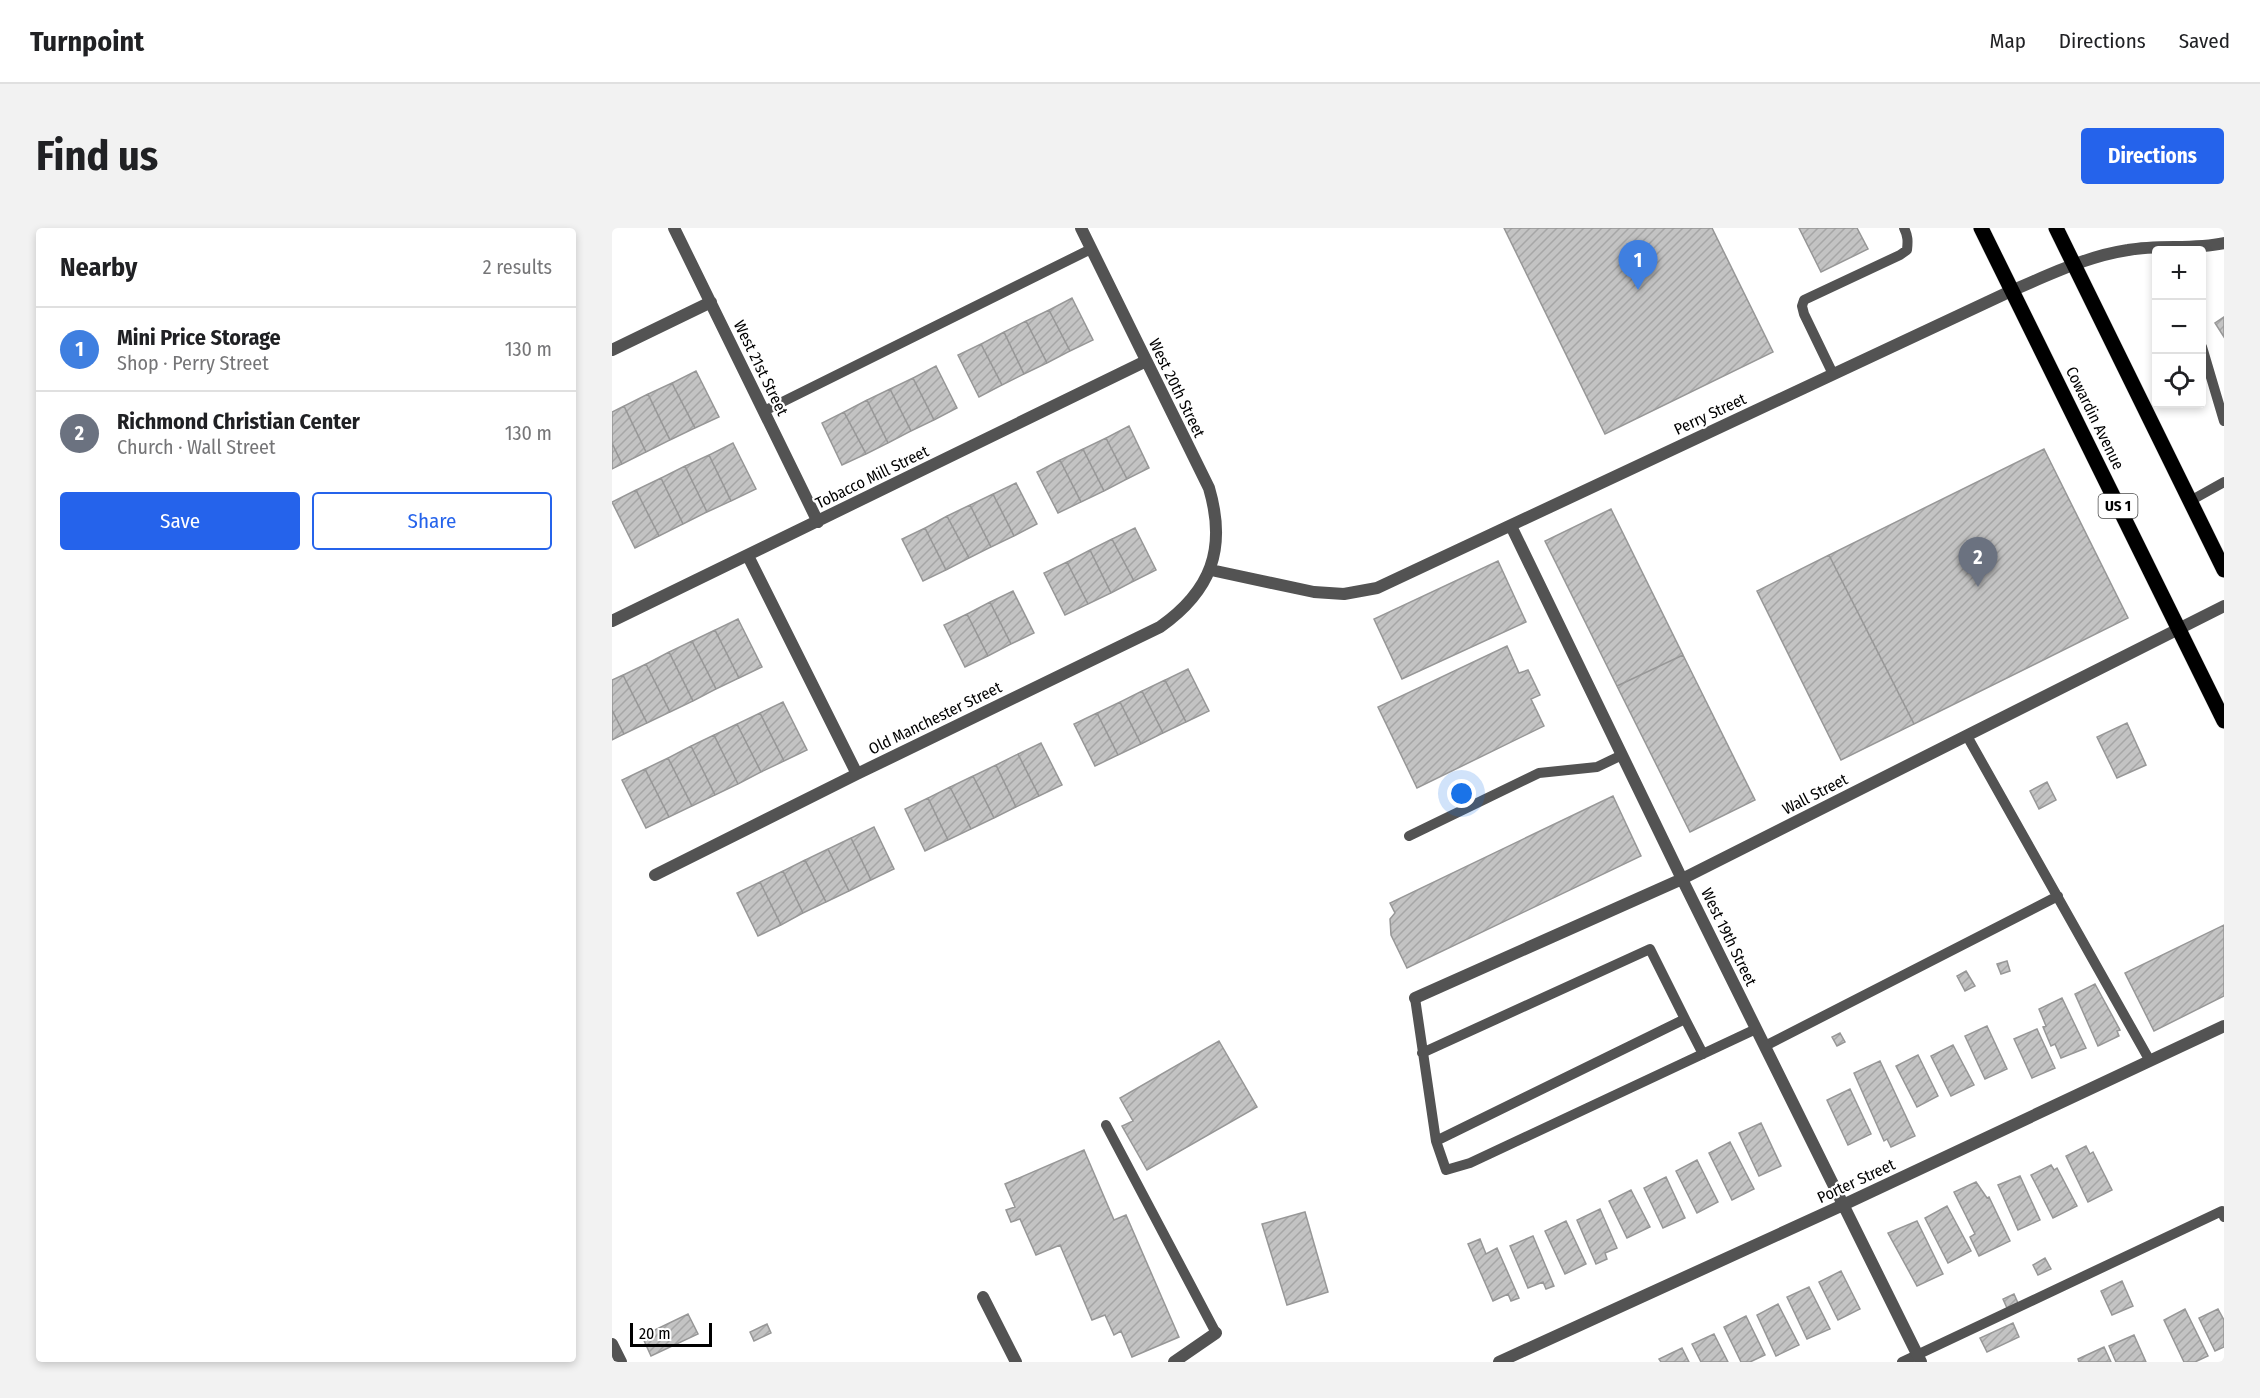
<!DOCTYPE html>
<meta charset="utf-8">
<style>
body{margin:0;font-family:"Fira Sans Condensed",sans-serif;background:#f2f2f2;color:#202124}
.controls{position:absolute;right:18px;top:18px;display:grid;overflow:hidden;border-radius:6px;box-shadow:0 3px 9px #0003}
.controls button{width:54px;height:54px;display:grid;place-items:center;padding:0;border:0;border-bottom:2px solid #e0e0e0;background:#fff;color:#202124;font:30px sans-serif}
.scale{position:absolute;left:18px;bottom:15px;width:82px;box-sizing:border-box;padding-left:6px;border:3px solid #000;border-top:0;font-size:16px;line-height:21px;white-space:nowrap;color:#000;-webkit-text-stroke:4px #fff;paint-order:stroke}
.you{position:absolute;left:850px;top:566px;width:21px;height:21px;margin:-15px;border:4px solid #fff;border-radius:50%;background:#1a73e8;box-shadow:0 0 0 9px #1a73e833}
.badge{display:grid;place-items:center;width:39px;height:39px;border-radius:50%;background:#2563eb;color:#fff;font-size:20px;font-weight:700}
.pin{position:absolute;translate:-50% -50px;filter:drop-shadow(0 2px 3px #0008)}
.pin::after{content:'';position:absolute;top:32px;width:21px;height:18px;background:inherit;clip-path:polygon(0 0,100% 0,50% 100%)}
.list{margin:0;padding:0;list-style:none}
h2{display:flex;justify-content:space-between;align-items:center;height:78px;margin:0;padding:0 24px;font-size:26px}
h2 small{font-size:20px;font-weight:400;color:#757577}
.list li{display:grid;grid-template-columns:39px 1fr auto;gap:18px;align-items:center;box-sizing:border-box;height:84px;padding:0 24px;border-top:2px solid #e0e0e0}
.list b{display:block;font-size:22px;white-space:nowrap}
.list p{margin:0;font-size:20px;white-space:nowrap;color:#757577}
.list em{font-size:20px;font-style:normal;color:#757577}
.actions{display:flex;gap:12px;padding:18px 24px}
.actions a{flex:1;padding:14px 0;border:2px solid #2563eb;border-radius:6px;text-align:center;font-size:21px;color:#2563eb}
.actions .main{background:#2563eb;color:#fff}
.icon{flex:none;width:33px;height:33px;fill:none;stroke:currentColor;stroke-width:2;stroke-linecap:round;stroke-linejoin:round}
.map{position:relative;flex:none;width:1612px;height:1134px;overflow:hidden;border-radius:6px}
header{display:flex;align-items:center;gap:36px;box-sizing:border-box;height:84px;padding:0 30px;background:#fff;border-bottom:2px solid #e0e0e0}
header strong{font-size:28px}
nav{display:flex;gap:33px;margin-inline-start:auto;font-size:21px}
.intro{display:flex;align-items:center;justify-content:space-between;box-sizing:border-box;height:144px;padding:0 36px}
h1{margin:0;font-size:42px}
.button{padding:15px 27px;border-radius:6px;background:#2563eb;color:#fff;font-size:21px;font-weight:700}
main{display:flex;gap:36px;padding:0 36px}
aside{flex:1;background:#fff;border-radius:6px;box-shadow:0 3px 9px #0003}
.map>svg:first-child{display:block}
.building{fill:url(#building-hatch);stroke:#979797;stroke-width:1.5}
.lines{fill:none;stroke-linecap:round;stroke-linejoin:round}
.primary-casing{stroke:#dbdbdb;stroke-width:16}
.lane{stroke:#535353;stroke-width:10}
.street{stroke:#535353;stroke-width:12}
.primary{stroke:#000;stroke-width:15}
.labels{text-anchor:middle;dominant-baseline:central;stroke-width:4.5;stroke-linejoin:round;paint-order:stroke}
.shield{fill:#fff;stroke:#4c4c4c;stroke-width:1.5}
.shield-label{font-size:15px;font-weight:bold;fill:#000}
.street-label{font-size:16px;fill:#000;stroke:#fff}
</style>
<header>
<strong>Turnpoint</strong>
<nav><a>Map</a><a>Directions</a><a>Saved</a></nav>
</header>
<div class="intro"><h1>Find us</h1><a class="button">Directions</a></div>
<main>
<aside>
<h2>Nearby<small>2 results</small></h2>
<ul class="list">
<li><span class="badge" style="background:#3f7fe0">1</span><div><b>Mini Price Storage</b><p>Shop · Perry Street</p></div><em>130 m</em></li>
<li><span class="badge" style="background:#6b7280">2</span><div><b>Richmond Christian Center</b><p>Church · Wall Street</p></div><em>130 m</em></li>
</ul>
<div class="actions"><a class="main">Save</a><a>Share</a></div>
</aside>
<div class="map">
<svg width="1612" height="1134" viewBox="0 0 1612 1134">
<defs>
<pattern id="building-hatch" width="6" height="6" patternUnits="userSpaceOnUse" patternTransform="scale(1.5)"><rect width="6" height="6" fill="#c3c3c3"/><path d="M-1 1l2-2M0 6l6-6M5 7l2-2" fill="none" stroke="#a6a6a6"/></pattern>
</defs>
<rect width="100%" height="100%" fill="#fff"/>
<!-- building -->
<path class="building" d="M892,0H1100L1161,124L993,206Z
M1187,0H1245L1256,21L1209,44Z
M460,70L481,112L458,123L437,82Z
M437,82L458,123L435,135L414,93Z
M1612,89V109L1603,95Z
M414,93L435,135L412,146L392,104Z
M392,104L412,146L390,157L369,116Z
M369,116L390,157L367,169L346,127Z
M324,138L345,180L322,192L301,150Z
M84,143L107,189L83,200L60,155Z
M301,150L322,192L299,203L278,161Z
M60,155L83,200L58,212L36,166Z
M278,161L299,203L276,215L255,172Z
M36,166L58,212L34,224L12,178Z
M255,172L276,215L254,226L232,184Z
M12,178L34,224L10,236L0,215V184Z
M232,184L254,226L230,237L210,195Z
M517,198L537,240L515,251L494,210Z
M494,210L515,251L492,263L471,221Z
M0,215L10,236L0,241Z
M121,215L144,261L119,273L97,227Z
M471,221L492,263L469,274L448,232Z
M1432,221L1516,390L1302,496L1217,327Z
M97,227L119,273L95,284L73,238Z
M448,232L469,274L446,285L425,244Z
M73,238L95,284L71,296L49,250Z
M49,250L71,296L47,308L24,262Z
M404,255L425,296L402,308L381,266Z
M24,262L47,308L23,320L0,274Z
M381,266L402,308L379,319L358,277Z
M358,277L379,319L357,330L335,288Z
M999,281L1071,427L1005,458L933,313Z
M335,288L357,330L334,342L313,300Z
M313,300L334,342L311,353L290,311Z
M523,300L544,342L522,353L500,311Z
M500,311L522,353L499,365L478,322Z
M478,322L499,365L476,376L455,334Z
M1217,327L1302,496L1229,532L1145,363Z
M886,333L914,394L790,451L762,391Z
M455,334L476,376L453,387L432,345Z
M401,363L422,405L399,416L378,374Z
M378,374L399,416L376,428L355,386Z
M355,386L376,428L353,439L332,397Z
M126,391L150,439L127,450L103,402Z
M103,402L127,450L104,461L80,413Z
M80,413L104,461L81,473L57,424Z
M895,418L907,445L916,442L928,467L919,471L932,498L805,560L766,479Z
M57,424L81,473L58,484L34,436Z
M1071,427L1143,572L1078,604L1005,458Z
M34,436L58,484L35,495L11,447Z
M576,441L597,483L574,494L553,452Z
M11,447L35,495L12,506L0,482V452Z
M553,452L574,494L551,505L530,463Z
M530,463L551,505L529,516L508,474Z
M171,474L195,522L172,533L148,485Z
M508,474L529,516L506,527L485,485Z
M0,482L12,506L0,512Z
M148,485L172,533L149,544L125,496Z
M485,485L506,527L483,538L462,496Z
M1515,495L1534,537L1505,550L1485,509Z
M125,496L149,544L126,556L102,507Z
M102,507L126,556L103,567L79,518Z
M429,515L450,557L427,568L406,526Z
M79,518L103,567L80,578L56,530Z
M406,526L427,568L404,579L384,537Z
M56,530L80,578L57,589L33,541Z
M384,537L404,579L382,590L361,548Z
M33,541L57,589L34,600L10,552Z
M361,548L382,590L359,601L338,559Z
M1435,554L1444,572L1427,581L1418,563Z
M338,559L359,601L336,612L316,570Z
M1001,568L1029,628L795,740L779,707L778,691L783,685L778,675Z
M316,570L336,612L313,623L293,581Z
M262,599L282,641L259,652L239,610Z
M239,610L259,652L237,663L216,621Z
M216,621L237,663L214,674L193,632Z
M193,632L214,674L191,685L171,643Z
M171,643L191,685L169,697L148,654Z
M148,654L169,697L146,708L125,665Z
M1612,697V768L1542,803L1513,745Z
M1395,733L1398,743L1389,746L1385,736Z
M1354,743L1363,758L1353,763L1345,748Z
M1483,756L1508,802L1505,803L1507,808L1486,818L1463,766Z
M1450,770L1474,820L1449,830L1443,816L1439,818L1431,799L1434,798L1427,781Z
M1375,798L1395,841L1373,851L1353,808Z
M1425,801L1443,840L1420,850L1402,811Z
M1228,805L1233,814L1225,818L1220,809Z
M607,813L645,879L535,942L510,898L521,893L508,870Z
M1341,817L1362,857L1339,868L1319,828Z
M1306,827L1326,868L1305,879L1284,838Z
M1268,833L1303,908L1279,919L1275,911L1272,913L1242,845Z
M1238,861L1259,906L1236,917L1215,872Z
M1149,895L1169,938L1147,948L1127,905Z
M1118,914L1142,961L1120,972L1097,925Z
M1474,918L1478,926L1481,924L1500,962L1476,974L1454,928Z
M472,922L502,992L514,987L567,1109L520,1129L509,1103L502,1107L493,1087L480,1092L448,1017L424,1027L408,991L399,994L394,982L403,979L393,956Z
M1085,932L1106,974L1085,985L1064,943Z
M1439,937L1442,942L1445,940L1465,978L1441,990L1419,947Z
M1408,948L1428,992L1406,1002L1386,957Z
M1054,949L1073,990L1051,1000L1032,960Z
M1364,954L1375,970L1377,969L1398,1013L1367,1028L1358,1009L1363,1006L1342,964Z
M1019,962L1038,999L1015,1010L997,973Z
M1335,978L1359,1023L1336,1035L1313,990Z
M988,981L1005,1020L993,1025L995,1031L984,1036L965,992Z
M693,984L716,1064L675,1077L650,996Z
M954,993L974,1036L953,1046L933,1003Z
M1305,993L1331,1046L1305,1058L1276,1005Z
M921,1008L942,1058L934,1061L931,1054L916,1060L898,1018Z
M868,1011L874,1026L885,1020L907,1070L899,1073L896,1066L881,1073L856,1016Z
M1433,1030L1439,1041L1426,1047L1421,1037Z
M1229,1043L1248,1081L1226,1092L1207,1054Z
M1510,1053L1521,1078L1500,1087L1489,1063Z
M1197,1059L1218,1101L1195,1111L1175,1069Z
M1402,1066L1406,1075L1395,1080L1391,1071Z
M1166,1076L1187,1117L1164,1128L1145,1087Z
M1573,1081L1596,1128L1583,1134H1572L1552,1092Z
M1606,1081L1612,1092V1119L1603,1123L1587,1090Z
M76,1086L86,1106L39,1128L30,1108Z
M1134,1088L1153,1127L1138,1134H1129L1112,1099Z
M1401,1095L1407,1109L1375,1124L1368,1110Z
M155,1096L159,1105L142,1113L138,1104Z
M1102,1106L1116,1134H1089L1080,1116Z
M1522,1107L1534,1134H1504L1497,1118Z
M1492,1119L1499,1134H1467L1466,1131Z
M1070,1120L1077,1134H1049L1047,1131Z"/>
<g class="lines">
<!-- primary casing -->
<g class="primary-casing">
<path id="primary" d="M1369,0L1612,493
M1444,0L1612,342"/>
</g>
<!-- lane -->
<path class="lane" d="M1590,119L1612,193
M1221,146L1192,86L1190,78L1192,72L1288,27L1295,22C1296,13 1296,8 1292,0
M152,183L479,21
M1578,273L1612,254
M1355,508L1538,833
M797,608L927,545L985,539L1010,527
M803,770L824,913L1073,791L1038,721L810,825
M1073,791L1091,826
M1153,818L1446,668
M494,897L604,1105
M824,913L834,942L858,935L1144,801
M1290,1134L1610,983L1612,989"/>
<!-- street -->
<path class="street" d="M62,0L206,294
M0,122L99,74
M899,298L1070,651L1309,1134
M136,328L245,546
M599,342L702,364L732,366L765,360L1399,63C1437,47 1475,28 1516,22C1548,16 1580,22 1612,15
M0,393L534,133
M43,647L245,546L548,399C599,363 615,321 597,260L469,0
M803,770L1070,651L1612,378
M371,1069L404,1134
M0,1116L9,1134
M562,1134L604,1105
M887,1134L1231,977L1612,798"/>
<!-- primary -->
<use href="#primary" class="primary"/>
</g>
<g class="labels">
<!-- shield labels -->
<rect class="shield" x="1486.5" y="266" width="39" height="24" rx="4.5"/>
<g class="shield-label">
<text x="1506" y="278">US 1</text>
</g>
<!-- street labels -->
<g class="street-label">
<text transform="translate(149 140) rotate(64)">West 21st Street</text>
<text transform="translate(565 160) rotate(64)">West 20th Street</text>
<text transform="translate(1098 186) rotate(-25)">Perry Street</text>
<text transform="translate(1483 190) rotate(64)">Cowardin Avenue</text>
<text transform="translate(260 249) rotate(-26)">Tobacco Mill Street</text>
<text transform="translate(323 490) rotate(-26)">Old Manchester Street</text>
<text transform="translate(1203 566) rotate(-27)">Wall Street</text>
<text transform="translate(1117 709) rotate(64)">West 19th Street</text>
<text transform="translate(1244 953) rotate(-25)">Porter Street</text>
</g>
</g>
</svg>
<div class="controls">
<button>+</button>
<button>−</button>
<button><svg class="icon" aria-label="locate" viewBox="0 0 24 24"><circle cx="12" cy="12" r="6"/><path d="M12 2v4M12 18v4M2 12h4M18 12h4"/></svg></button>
</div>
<div class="scale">20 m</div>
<div class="you"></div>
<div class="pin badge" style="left:1026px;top:62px;background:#3f7fe0">1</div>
<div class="pin badge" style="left:1366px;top:359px;background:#6b7280">2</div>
</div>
</main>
